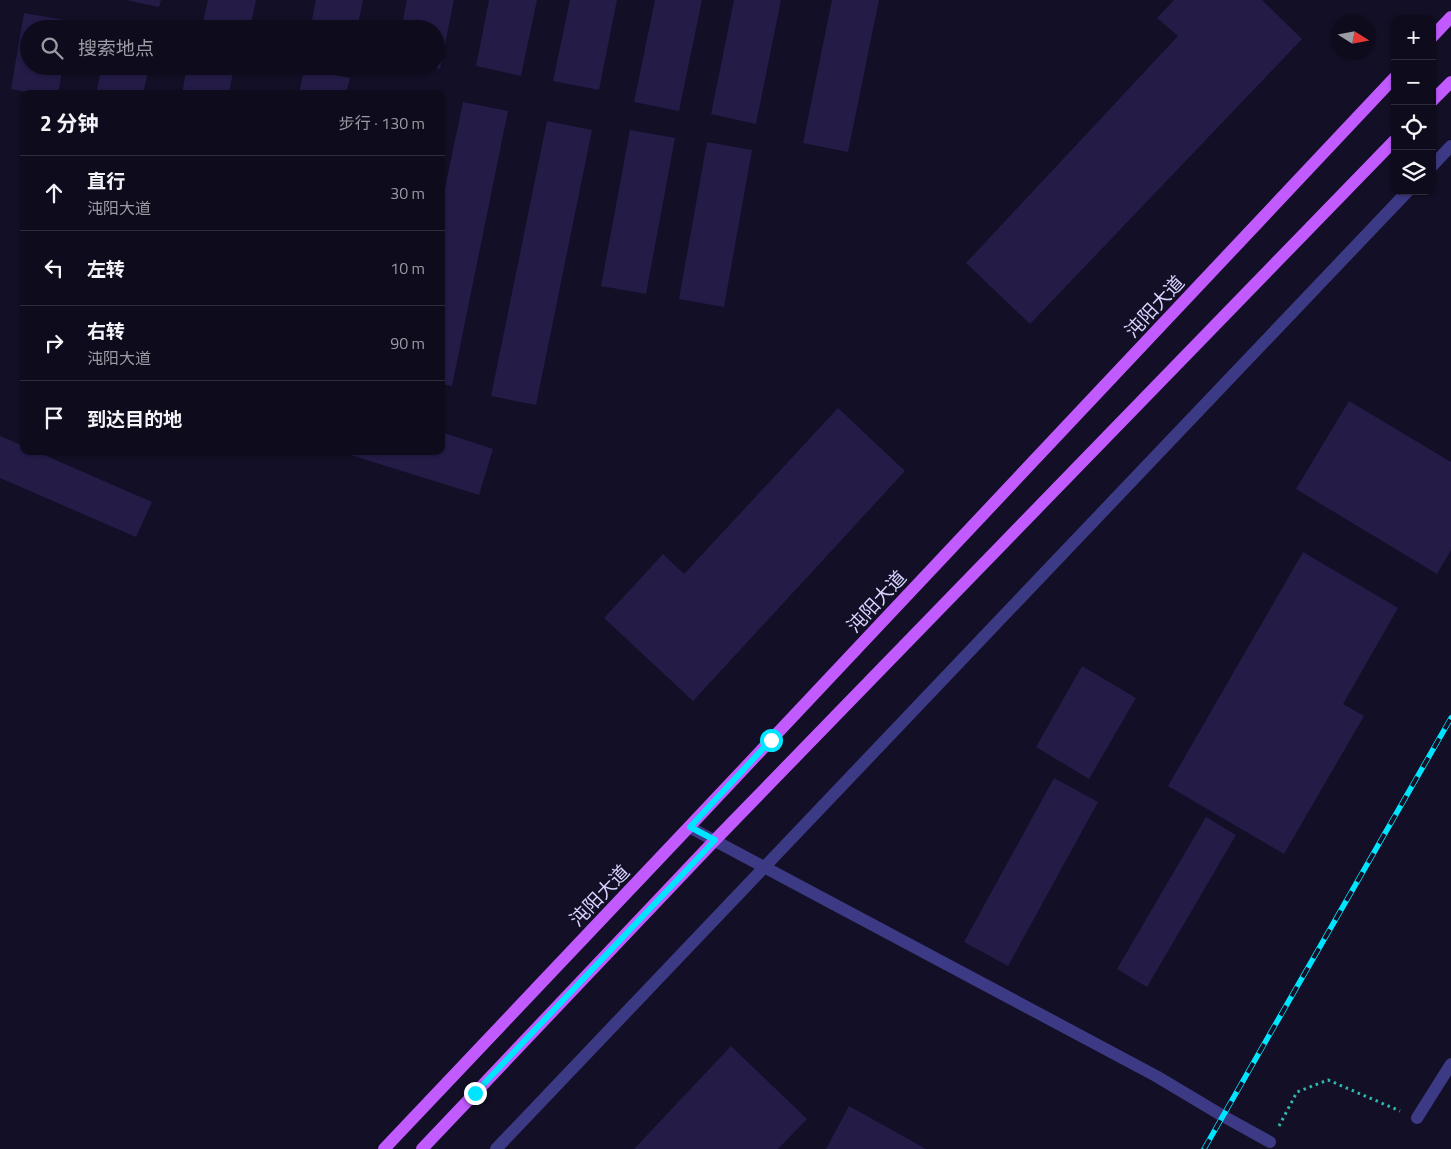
<!DOCTYPE html>
<html lang="zh">
<meta charset="utf-8">
<style>
body{margin:0;font-family:"Titillium Web","Noto Sans SC",sans-serif;background:#171425;color:#f1f3f6}
.controls{position:absolute;right:15px;top:15px;display:grid;overflow:hidden;border-radius:10px;box-shadow:0 1px 4px #0004}
.controls button{width:45px;height:45px;display:grid;place-items:center;padding:0;border:0;border-bottom:1px solid #2e2b3b;background:#0e0b1c;color:#f1f3f6;font:25px sans-serif}
.compass{position:absolute;left:1331px;top:15px;width:45px;height:45px;border-radius:50%;background:#0e0b1c;box-shadow:0 1px 4px #0004;rotate:101deg}
.stop{position:absolute;width:15px;height:15px;margin:-11px;border:4px solid #00e5ff;border-radius:50%;background:#fff}
.stop.end{background:#00e5ff;border-color:#fff;box-shadow:0 1px 5px #0008}
.list{margin:0;padding:0;list-style:none}
h2{display:flex;justify-content:space-between;align-items:center;height:65px;margin:0;padding:0 20px;font-size:21px}
h2 small{font-size:16px;font-weight:400;color:#9b9ba3}
.list li{display:grid;grid-template-columns:32px 1fr auto;gap:15px;align-items:center;box-sizing:border-box;height:75px;padding:0 20px;border-top:1px solid #2e2b3b}
.list b{display:block;font-size:19px;white-space:nowrap}
.list p{margin:0;font-size:16px;white-space:nowrap;color:#9b9ba3}
.list em{font-size:16px;font-style:normal;color:#9b9ba3}
.icon{flex:none;width:28px;height:28px;fill:none;stroke:currentColor;stroke-width:2;stroke-linecap:round;stroke-linejoin:round}
.map{position:relative;flex:none;width:1451px;height:1149px;overflow:hidden}
.search{position:absolute;background:#0e0b1c;box-shadow:0 1px 4px #0004;left:20px;top:20px;width:425px;height:55px;display:flex;align-items:center;gap:12px;box-sizing:border-box;padding:0 18px;border-radius:28px;color:#9b9ba3;font-size:19px}
.panel{position:absolute;background:#0e0b1c;box-shadow:0 1px 4px #0004;left:20px;top:90px;width:425px;height:365px;border-radius:10px}
.map>svg:first-child{display:block}
.building{fill:#241b47}
.lines{fill:none;stroke-linecap:round;stroke-linejoin:round}
.path{stroke:#2fb8b0;stroke-width:3;stroke-dasharray:2.5 4;stroke-linecap:butt}
.minor{stroke:#3d3a85;stroke-width:12}
.major{stroke:#c25bff;stroke-width:12}
.rail-casing{stroke:#00e5ff;stroke-width:5.5}
.rail{stroke:#130f26;stroke-width:4;stroke-dasharray:11;stroke-linecap:butt}
.route{stroke:#00e5ff;stroke-width:6}
.labels{text-anchor:middle;dominant-baseline:central;stroke-width:5;stroke-linejoin:round;paint-order:stroke}
.street-label{font-size:19px;fill:#d9d4ff;stroke:#130f26}
</style>
<div class="map">
<svg width="1451" height="1149" viewBox="0 0 1451 1149">
<rect width="100%" height="100%" fill="#130f26"/>
<!-- building -->
<path class="building" d="M126,0H161L159,7Z
M208,0H256L250,29H216L202,26Z
M316,0H363L357,29H310Z
M407,0H454L440,69L432,67L436,66V29H401Z
M489,0H537L521,76L476,66Z
M570,0H617L599,90L553,81Z
M655,0H702L679,111L634,102Z
M734,0H781L756,124L711,114Z
M832,0H879L848,152L803,143Z
M1174,0H1262L1302,39L1030,324L966,263L1178,36L1157,18Z
M24,13L70,21L69,29H29V66H63L58,94H38L11,89Z
M102,66H149L143,94H96Z
M187,66H234L229,94H182Z
M304,69L350,78L346,94H299Z
M463,102L508,111L452,386L441,384V207Z
M547,121L592,130L536,405L491,396Z
M630,130L675,138L646,294L601,286Z
M707,142L752,150L724,307L679,299Z
M1349,401L1451,462V550L1437,574L1296,489Z
M838,408L905,471L693,701L604,618L663,554L684,574Z
M441,432L493,449L479,495L341,452L441,451Z
M0,436L24,446V451H35L152,502L136,537L0,478Z
M1303,552L1398,608L1343,704L1364,716L1284,854L1168,786Z
M1082,666L1136,698L1089,779L1036,747Z
M1054,778L1098,802L1008,966L964,942Z
M1206,817L1236,835L1147,987L1117,969Z
M731,1046L807,1119L778,1149H634Z
M849,1106L926,1149H826Z"/>
<g class="lines">
<!-- path -->
<path class="path" d="M1279,1126L1297,1092L1328,1080L1400,1111"/>
<!-- minor -->
<path class="minor" d="M1432,166L1451,146
M689,827L1156,1076L1223,1116L1270,1142
M1417,1118L1451,1064
M496,1149L1408,191"/>
<!-- major -->
<path class="major" d="M1432,37L1451,17
M1432,101L1451,82
M384,1149L689,827L1395,77
M422,1149L715,840L1395,140"/>
<!-- rail casing -->
<g class="rail-casing">
<path id="rail" d="M1204,1149L1451,718"/>
</g>
<!-- rail -->
<use href="#rail" class="rail"/>
</g>
<g class="lines">
<!-- route -->
<path class="route" d="M475,1093L715,840L690,827L771,740"/>
</g>
<g class="labels">
<!-- street labels -->
<g class="street-label">
<text transform="translate(1154 306) rotate(-47)">沌阳大道</text>
<text transform="translate(876 601) rotate(-47)">沌阳大道</text>
<text transform="translate(599 895) rotate(-46)">沌阳大道</text>
</g>
</g>
</svg>
<div class="controls">
<button>+</button>
<button>−</button>
<button><svg class="icon" aria-label="locate" viewBox="0 0 24 24"><circle cx="12" cy="12" r="6"/><path d="M12 2v4M12 18v4M2 12h4M18 12h4"/></svg></button>
<button><svg class="icon" aria-label="layers" viewBox="0 0 24 24"><path d="M12 4l9 5-9 5-9-5zM3 14l9 5 9-5"/></svg></button>
</div>
<svg class="compass" viewBox="-18 -18 36 36"><path d="M0-13l5 13h-10z" fill="#e53935"/><path d="M0 13l5-13h-10z" fill="#9b9ba3"/></svg>
<div class="stop" style="left:771px;top:740px"></div>
<div class="stop end" style="left:475px;top:1093px"></div>
<div class="search"><svg class="icon" aria-label="search" viewBox="0 0 24 24"><circle cx="10" cy="10" r="6"/><path d="M15 15l6 6"/></svg>搜索地点</div>
<section class="panel">
<h2>2 分钟<small>步行 · 130 m</small></h2>
<ul class="list">
<li><svg class="icon" aria-label="ahead" viewBox="0 0 24 24"><path d="M12 20V5M6 11l6-6 6 6"/></svg><div><b>直行</b><p>沌阳大道</p></div><em>30 m</em></li>
<li><svg class="icon" aria-label="left" viewBox="0 0 24 24"><path d="M17 20v-9H6M10 6l-5 5 5 5"/></svg><div><b>左转</b></div><em>10 m</em></li>
<li><svg class="icon" aria-label="right" viewBox="0 0 24 24"><path d="M7 20v-9h11M14 6l5 5-5 5"/></svg><div><b>右转</b><p>沌阳大道</p></div><em>90 m</em></li>
<li><svg class="icon" aria-label="arrive" viewBox="0 0 24 24"><path d="M6 21V4h12l-3 4 3 4H6"/></svg><div><b>到达目的地</b></div></li>
</ul>
</section>
</div>
